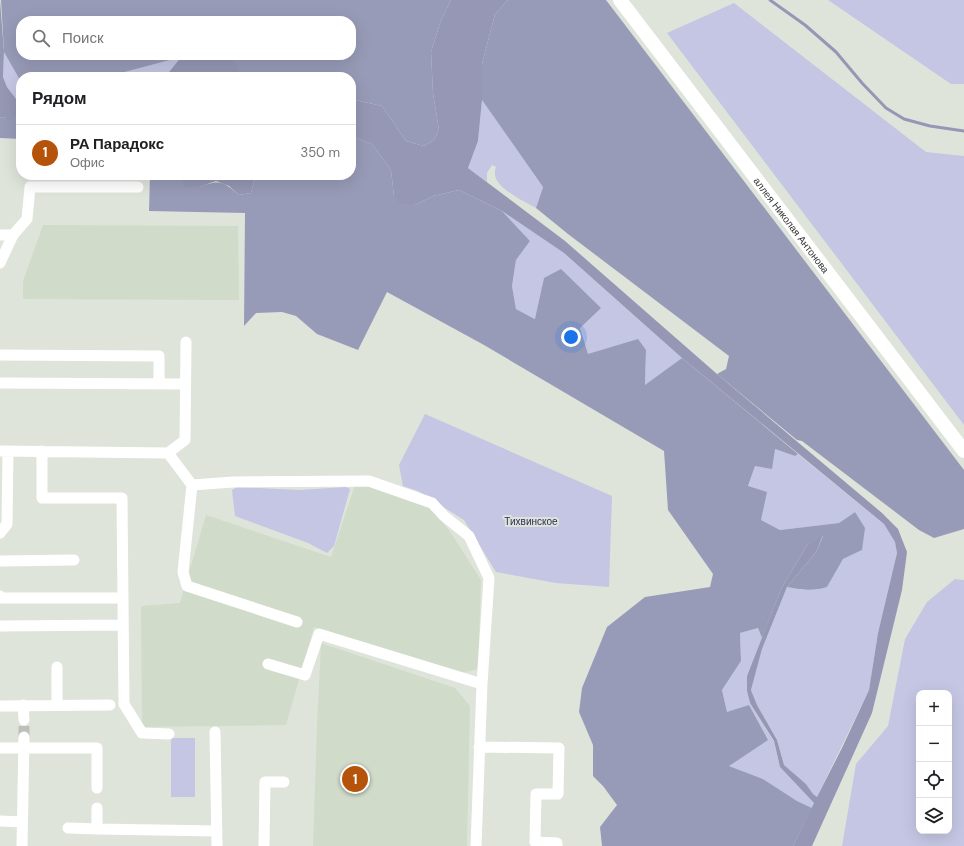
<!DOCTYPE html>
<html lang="ru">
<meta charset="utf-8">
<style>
body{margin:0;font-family:"DM Sans",sans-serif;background:#f6f6f6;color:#202124}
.controls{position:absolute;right:12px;bottom:12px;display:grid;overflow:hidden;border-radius:8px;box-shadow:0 4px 16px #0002}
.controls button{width:36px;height:36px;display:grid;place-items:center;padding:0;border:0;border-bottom:1px solid #e0e0e0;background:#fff;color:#202124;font:20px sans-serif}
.you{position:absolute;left:571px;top:337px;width:14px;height:14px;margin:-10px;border:3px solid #fff;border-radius:50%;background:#1a73e8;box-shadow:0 0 0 6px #1a73e833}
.badge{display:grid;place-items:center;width:26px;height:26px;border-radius:50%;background:#b45309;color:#fff;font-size:13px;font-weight:700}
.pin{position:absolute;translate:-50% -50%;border:2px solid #fff;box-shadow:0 1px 4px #0006}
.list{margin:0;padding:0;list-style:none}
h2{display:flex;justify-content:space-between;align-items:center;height:52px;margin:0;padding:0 16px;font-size:17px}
h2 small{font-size:13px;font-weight:400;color:#757577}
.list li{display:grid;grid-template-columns:26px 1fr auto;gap:12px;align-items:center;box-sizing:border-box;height:56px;padding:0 16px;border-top:1px solid #e0e0e0}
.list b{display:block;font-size:15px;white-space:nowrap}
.list p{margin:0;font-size:13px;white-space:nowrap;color:#757577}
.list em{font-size:13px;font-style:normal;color:#757577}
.icon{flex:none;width:22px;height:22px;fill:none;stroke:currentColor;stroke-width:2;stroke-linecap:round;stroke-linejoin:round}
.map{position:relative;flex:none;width:964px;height:846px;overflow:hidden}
.search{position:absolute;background:#fff;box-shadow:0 4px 16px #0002;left:16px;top:16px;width:340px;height:44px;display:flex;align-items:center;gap:10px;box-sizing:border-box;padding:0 14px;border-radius:16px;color:#757577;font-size:15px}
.panel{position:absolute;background:#fff;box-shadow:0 4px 16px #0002;left:16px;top:72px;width:340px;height:108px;border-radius:16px}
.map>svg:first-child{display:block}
.built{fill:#d1dbca}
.green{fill:#c4c6e3;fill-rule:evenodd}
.forest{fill:#989bb7;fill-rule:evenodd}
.water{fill:#9597b4}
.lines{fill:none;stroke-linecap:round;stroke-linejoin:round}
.stream{stroke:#9597b4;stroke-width:3}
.minor-tunnel{stroke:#bbc1b8;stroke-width:11;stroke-dasharray:11 5.5;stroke-linecap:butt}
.minor{stroke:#fff;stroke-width:11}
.major{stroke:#fff;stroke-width:14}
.labels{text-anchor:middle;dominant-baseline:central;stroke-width:4;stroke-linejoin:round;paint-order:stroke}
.street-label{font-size:10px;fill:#31332f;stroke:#dee4da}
.park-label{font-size:10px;fill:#2c2c55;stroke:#dee4da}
</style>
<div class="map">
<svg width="964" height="846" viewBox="0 0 964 846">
<rect width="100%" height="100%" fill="#dee4da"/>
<!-- built -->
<path class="built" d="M43,225L238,226L239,300L23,299V281Z
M356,482L432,509L451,533L481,580L478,669L461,673L314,627L286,725L142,727L141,606L180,603L206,515L331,557Z
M321,643L455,688L470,706L467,846H313L317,724Z"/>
<!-- green -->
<path class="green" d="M828,0H964V84H951Z
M734,3L926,152L964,156V425L667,33Z
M4,52L21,82V104H19L7,87L3,77Z
M181,57L165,77H106Z
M482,100L543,187L536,208C525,202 495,188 495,174C495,172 495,169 496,167L492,165L487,173V182L468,168L478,141Z
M502,211L564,253L682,358L645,386L646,350L588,355L580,328L544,278L536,319L516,309L512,286L516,260L530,241Z
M425,414L612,496L609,587L556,583L496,572L464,520L418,491L403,486L399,465Z
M775,449L795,456L798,454L884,524L895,542L897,553L878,633L869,690L817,797L813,794L806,784L784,765L777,740L757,705L751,690L762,649L787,587L802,590L827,587L843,559L862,550L855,512L839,523L780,530L761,520L748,486L755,466Z
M237,487L299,490L346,487L350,489L334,546L327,553L308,543L235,516L232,490Z
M955,579L964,580V846H842L856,764L888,726L905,639L927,602ZM919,693H949V831H919Z
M758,628L762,638L747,676V691L750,703L774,742L780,767L814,803L812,808L797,801L763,779L729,766L727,712L722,690L741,661L740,633Z
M171,738H195V797H171Z"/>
<!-- forest -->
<path class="forest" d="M1,0H451L440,23L431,52L433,93L439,130L434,140L424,146L406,141L382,106L351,99V77H243L232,59L185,56L106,77H21V82L4,52ZM21,21H351V55H21Z
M508,0H606L964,470V529L934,538L919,530L802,441L797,440L717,374L726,369L729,356L568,234L536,208L543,187L482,100V64L495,14Z
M21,115V139L0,138V117L2,118Z
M351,136L372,144L391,170L394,196L415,205L433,196L459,190L502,211L530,241L516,260L512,286L516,309L535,319L544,278L561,269L601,308L580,328L588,354L638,339L646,350L645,385L682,358L798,454L795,456L775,449L772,469L755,466L748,486L767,492L761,520L780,530L839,523L855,512L865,528L862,550L843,559L827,587C814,591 801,590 787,587L816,552L823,536L807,545L781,589L762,638L758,628L740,633L741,661L722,690L727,712L749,705L768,740L729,766L763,779L797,801L812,808L793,846H602L600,827L617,805L603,786L593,776V745L579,712L582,688L607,627L645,597L710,587L713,574L668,510L664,451L484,345L387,292L358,350L317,334L296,316L282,312L256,313L244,326L245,213L149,211L150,175H180L179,176L199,187C219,180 222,180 239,195L251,193L256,175H351Z"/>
<!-- water -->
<path class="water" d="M0,0L4,52L3,77L7,87L19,103L21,104V115L2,118L0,117Z
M451,0H508L495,14L482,64V100L478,141L468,168L565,241L717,374L882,513L898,529L907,552L902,590L872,713L812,846H793L814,803L780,767L774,741L750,703L747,691V676L781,589L807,545L823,535L816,552L787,587L762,649L751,690L757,705L777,740L784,765L806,784L813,794L817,797L842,748L869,690L878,633L897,553L895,542L884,524L682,358L564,253L502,211L459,190L433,196L415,205L401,204L394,196L391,170L372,144L351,136V99L382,106L406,141L424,146L434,140L439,130L433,93L431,52L440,23Z
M185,56L233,59L243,77H216L209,74L202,75L200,77H165L181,57Z
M180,175H256L251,193L239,195L229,186L216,181L199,187H186L179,176Z"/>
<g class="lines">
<!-- stream -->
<path class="stream" d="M770,0L805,25L836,52L862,83L886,108L904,119L930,126L964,131
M0,111L10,119L14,115"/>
<!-- minor-tunnel -->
<path class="minor-tunnel" d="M24,737V720"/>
<!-- minor -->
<path class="minor" d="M0,235H13
M0,263L13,235L27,219L30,187H138
M0,355L159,356V384
M0,383L185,384
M0,451L168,453L185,440L186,342
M42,451V498H122L124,704L142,733L169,734
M168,453L192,485L233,482L369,481L432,503L444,516L469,536L489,578L482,684L476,846
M192,485L183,572L187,586L297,622
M0,533L7,524L8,451
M0,561L74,560
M0,596L2,598H123
M0,626L123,625
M268,664L305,675L319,634L482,684
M57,667V705
M23,705L24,720
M0,706L110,705
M215,732L217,846
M479,747L559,748L558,794H536L535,842L557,843V846
M0,748H97V788
M97,808V829L217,831
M0,821L22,822
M68,828L97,829
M22,846L24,737
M264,846L265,782H284"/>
<!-- major -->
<path class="major" id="s1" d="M620,0L964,451"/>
</g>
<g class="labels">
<!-- street labels -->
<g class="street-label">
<text stroke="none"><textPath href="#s1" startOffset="283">аллея Николая Антонова</textPath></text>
</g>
<!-- park labels -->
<g class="park-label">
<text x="531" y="521">Тихвинское</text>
</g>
</g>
</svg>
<div class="controls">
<button>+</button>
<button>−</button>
<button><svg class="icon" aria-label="locate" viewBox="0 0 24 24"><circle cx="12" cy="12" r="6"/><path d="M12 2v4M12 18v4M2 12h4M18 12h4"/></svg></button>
<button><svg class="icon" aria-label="layers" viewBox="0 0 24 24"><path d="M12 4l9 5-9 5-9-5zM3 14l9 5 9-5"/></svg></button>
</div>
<div class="you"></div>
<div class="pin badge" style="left:355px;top:779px">1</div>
<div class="search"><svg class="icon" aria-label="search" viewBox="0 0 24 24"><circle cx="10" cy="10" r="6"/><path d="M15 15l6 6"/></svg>Поиск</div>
<section class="panel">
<h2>Рядом<small></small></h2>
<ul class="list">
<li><span class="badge">1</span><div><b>РА Парадокс</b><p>Офис</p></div><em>350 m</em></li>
</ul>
</section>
</div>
